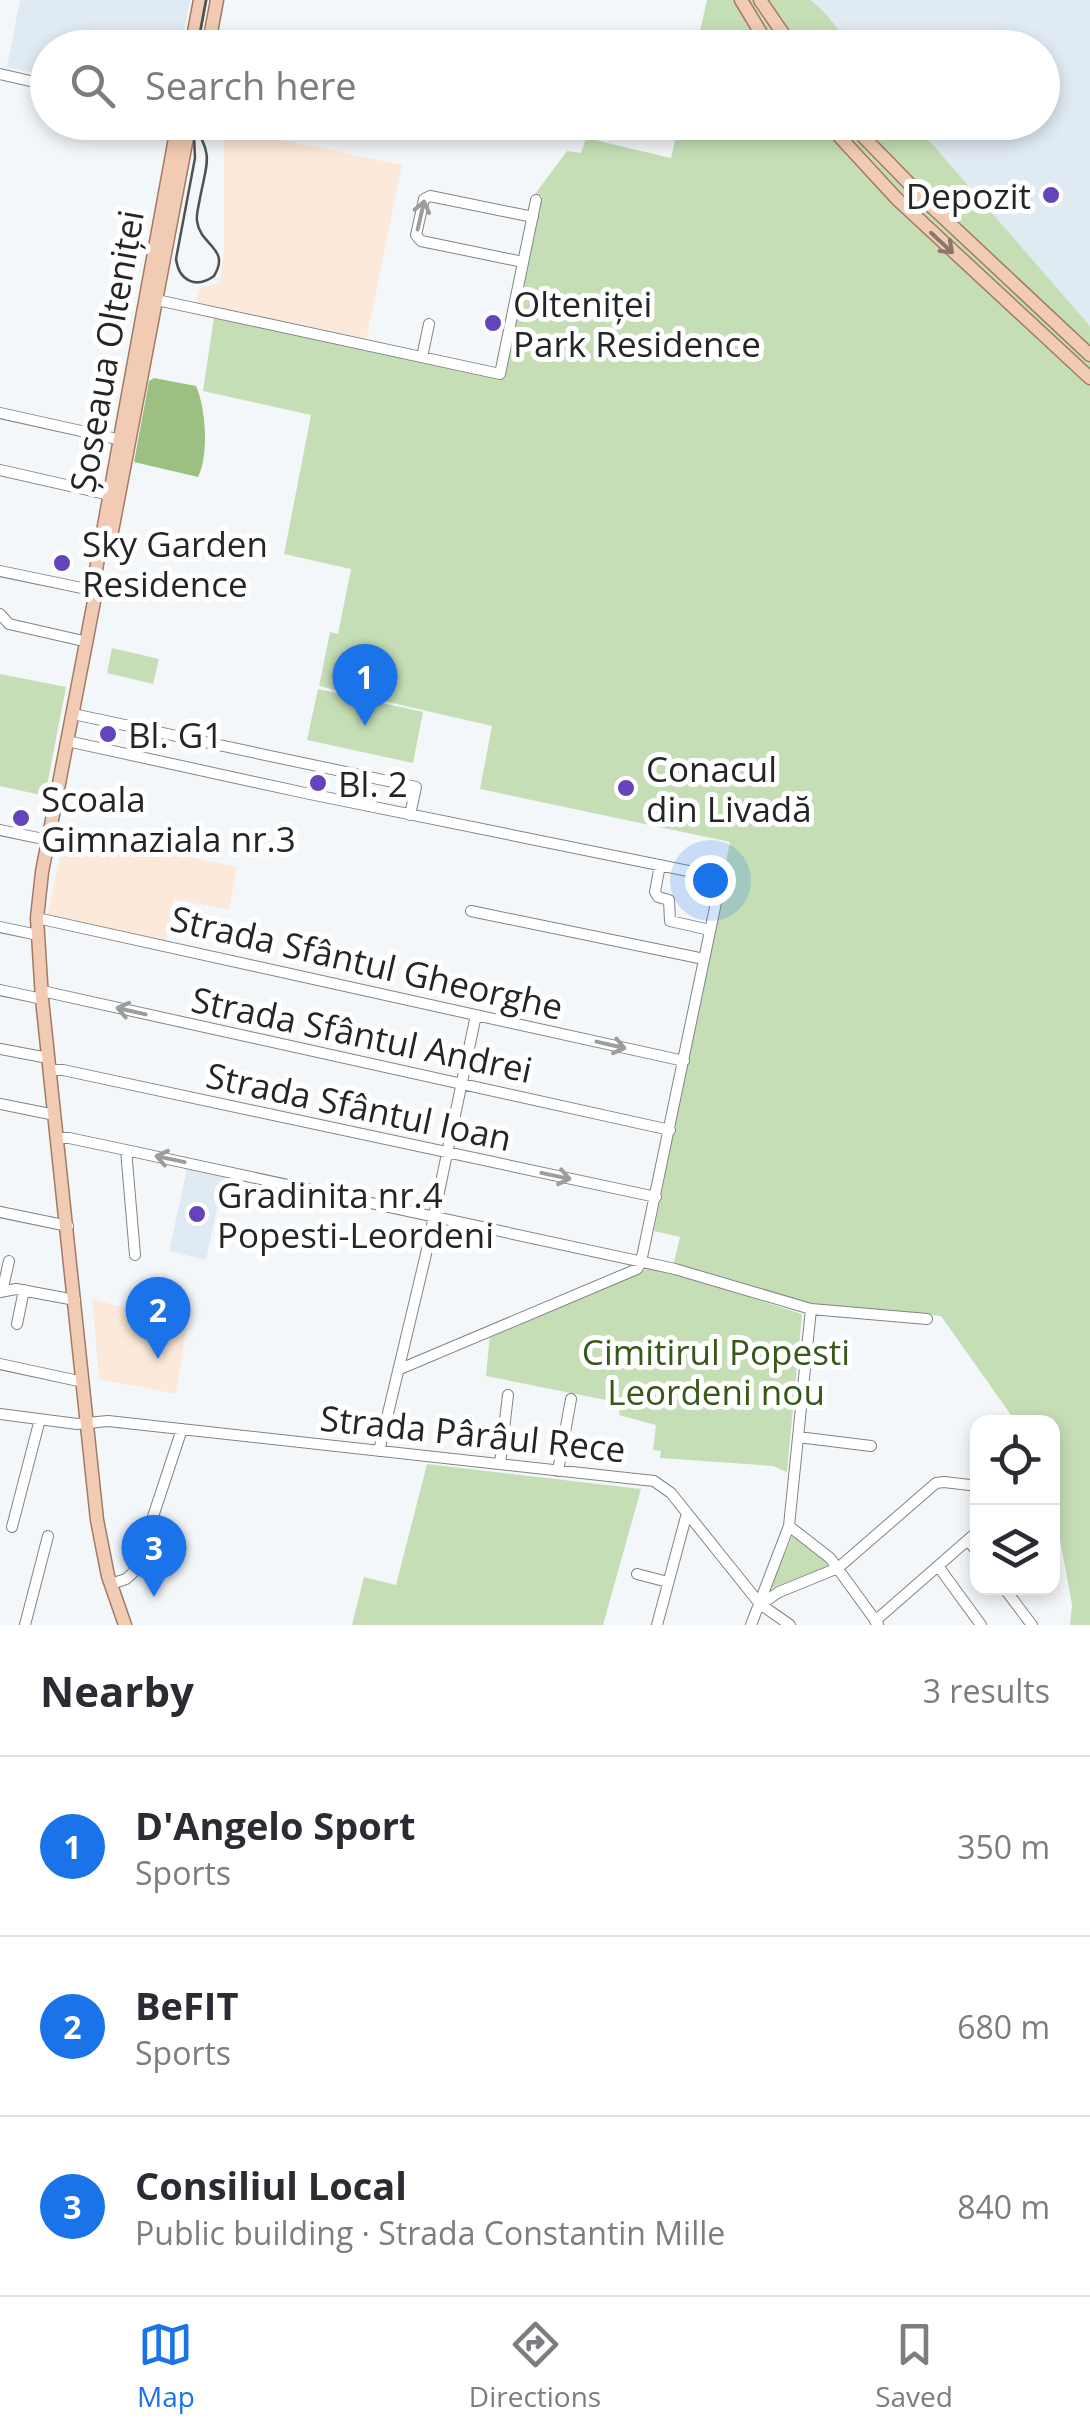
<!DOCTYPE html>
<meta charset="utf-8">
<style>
body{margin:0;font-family:"Open Sans",sans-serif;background:#f7f7f7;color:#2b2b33}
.controls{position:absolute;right:30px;bottom:30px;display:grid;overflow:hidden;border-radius:20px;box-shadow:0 5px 15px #0003}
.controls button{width:90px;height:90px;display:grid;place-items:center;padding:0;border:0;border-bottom:2px solid #e1e1e2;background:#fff;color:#2b2b33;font:50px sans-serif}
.you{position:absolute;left:710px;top:880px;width:35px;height:35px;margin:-25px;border:8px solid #fff;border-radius:50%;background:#1a73e8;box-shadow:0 0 0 15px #1a73e833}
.badge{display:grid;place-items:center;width:65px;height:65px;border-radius:50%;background:#1a73e8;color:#fff;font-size:32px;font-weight:700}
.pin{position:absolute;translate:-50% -82px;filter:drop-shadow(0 2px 5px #0008)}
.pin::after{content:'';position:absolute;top:52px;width:35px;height:30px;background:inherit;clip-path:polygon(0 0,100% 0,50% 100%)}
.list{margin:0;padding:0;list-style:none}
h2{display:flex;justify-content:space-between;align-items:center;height:130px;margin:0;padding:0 40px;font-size:42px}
h2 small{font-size:32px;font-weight:400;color:#7c7c81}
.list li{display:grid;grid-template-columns:65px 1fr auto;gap:30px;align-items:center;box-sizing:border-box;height:180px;padding:0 40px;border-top:2px solid #e1e1e2}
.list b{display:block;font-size:38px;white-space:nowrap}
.list p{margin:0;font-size:32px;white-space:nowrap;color:#7c7c81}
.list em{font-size:32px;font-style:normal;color:#7c7c81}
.icon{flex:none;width:55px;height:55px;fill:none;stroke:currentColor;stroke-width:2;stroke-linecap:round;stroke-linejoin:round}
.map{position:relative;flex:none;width:1090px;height:1625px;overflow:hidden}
.search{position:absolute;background:#fff;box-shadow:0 5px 15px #0003;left:30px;right:30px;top:30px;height:110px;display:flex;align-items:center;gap:25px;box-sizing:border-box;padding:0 35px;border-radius:55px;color:#7c7c81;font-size:38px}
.sheet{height:670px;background:#fff}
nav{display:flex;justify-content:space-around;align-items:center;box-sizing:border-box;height:140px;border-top:2px solid #e1e1e2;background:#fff;font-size:28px;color:#7c7c81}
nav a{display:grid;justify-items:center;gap:5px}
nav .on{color:#1a73e8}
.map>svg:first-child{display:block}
.commercial{fill:#fce9d9}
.built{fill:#e0eaf2}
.green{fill:#c5deb6}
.forest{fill:#9bc082}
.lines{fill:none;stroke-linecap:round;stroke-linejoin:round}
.minor-casing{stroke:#818486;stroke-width:12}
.major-casing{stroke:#a37a62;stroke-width:15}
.minor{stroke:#fff;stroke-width:10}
.major{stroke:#f1cbb4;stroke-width:12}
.tram{stroke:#4f5152;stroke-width:2.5}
.oneway{stroke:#9c9d9d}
.oneway2{stroke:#8a786d}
.poi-dot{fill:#6444bc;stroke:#fff;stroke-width:4}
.labels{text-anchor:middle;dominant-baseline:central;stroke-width:10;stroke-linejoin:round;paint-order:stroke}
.poi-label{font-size:35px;fill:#242526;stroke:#fff;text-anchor:start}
.street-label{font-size:35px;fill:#242526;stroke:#fff}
.park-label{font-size:35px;fill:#365819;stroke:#fff}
</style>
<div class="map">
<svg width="1090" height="1625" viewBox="0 0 1090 1625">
<rect width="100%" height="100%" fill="#f4f7fa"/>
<!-- commercial -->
<path class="commercial" d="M224,128L402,165L364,350L194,314L199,289L220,282L224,251Z
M66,830L237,867L229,910L174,899L165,944L47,916Z
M92,1299L187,1324L176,1394L99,1379Z"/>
<!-- built -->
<path class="built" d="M20,0H190L181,47L48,48L47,76L7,67Z
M811,0H1090V326L914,123L1042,122V48L852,47L826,14Z
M187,1169L224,1177L206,1260L169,1251Z"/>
<!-- green -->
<path class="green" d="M707,0H811L826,14L852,47L696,48Z
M679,123H914L1090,326V1625H1070L1072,1605L1053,1501L1052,1422H1016L941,1316L807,1304L673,1266L680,1237L654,1231L730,842L480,789L492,726L319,686L330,632L338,634L351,569L284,554L311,415L203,391L214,317L505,378L542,196L535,194L567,151L581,153L586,138L671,158Z
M112,648L159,659L153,684L107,673Z
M0,674L66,687L45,796L0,786Z
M318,689L423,712L413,763L307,740Z
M649,1268L671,1272L802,1314L787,1472L773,1466L660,1458L661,1451L653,1450L656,1425L619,1415L621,1403L486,1376L490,1335Z
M427,1464L641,1489L603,1625H352L364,1577L396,1585Z
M793,1535L829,1563V1566L770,1589Z"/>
<!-- forest -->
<path class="forest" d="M154,378L196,386C206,409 209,455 198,477L134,462L149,381Z"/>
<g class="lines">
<!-- minor casing -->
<g class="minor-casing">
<path id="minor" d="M0,74L48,85
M523,262L421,241L416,235L424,199L430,196L533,217
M157,300L500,374L536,200
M422,357L429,324
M0,413L126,441
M0,470L110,495
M0,571L96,591
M0,614L9,624L79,640
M73,714L416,787L410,815
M67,741L305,793L708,875L716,879L719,888L641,1262
M0,830L48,840
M660,865L655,892L658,897L669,900L670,921L710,930
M471,911L704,959
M37,918L684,1061
M0,927L38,935
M0,990L42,999
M42,991L670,1130
M0,1049L48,1058
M50,1070H63L656,1197
M0,1104L55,1115
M58,1138H69L126,1150L675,1269L811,1309L927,1319
M126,1150L135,1255
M0,1212L68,1226
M5,1291L4,1283L9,1261
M0,1292L16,1289L75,1300
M17,1324L24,1290
M0,1364L83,1382
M400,1369L630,1272L637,1269L641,1262
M0,1414L77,1424L108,1421L654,1481L671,1493L760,1604L790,1625
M798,1437L871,1446
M379,1451L426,1254L476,1015
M500,1464L508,1395
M558,1471L571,1399
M789,1526L830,1558L878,1624
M12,1527L40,1419
M968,1540L978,1553
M938,1566L981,1625
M637,1574L668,1582
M111,1584L126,1579L135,1571L182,1429
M1004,1588L1032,1625
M761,1604L779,1592L838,1568L936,1483L944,1482L978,1486
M875,1621L978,1531
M25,1625L48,1536
M657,1625L687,1513
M751,1625L789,1526L811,1309"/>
</g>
<!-- major casing -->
<g class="major-casing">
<path id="major" d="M741,0L770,48
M760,0L793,48
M191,48L200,0
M208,48L217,0
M826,122L897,199L1090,378
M849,122L930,205L1090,355
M109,547L190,122
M125,1625L108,1576L97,1520L42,999L37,918L42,872L96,591L95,575L178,122"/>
</g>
<!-- minor -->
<use href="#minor" class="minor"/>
<!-- major -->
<use href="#major" class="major"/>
<!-- tram -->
<path class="tram" d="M197,48L206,0
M192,122C214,156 207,161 200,198C199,205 196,214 197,221C200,246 231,248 214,276C196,289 179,281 176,259L195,158L194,135"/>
</g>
<!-- one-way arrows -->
<defs><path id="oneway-shaft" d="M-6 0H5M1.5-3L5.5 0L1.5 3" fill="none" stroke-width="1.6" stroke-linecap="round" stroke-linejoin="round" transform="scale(2.5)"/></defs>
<g class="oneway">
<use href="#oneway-shaft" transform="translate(421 215) rotate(-77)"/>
<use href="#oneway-shaft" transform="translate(131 1011) rotate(-167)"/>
<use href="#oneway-shaft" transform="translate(611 1045) rotate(13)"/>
<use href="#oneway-shaft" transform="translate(170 1159) rotate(-168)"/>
<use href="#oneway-shaft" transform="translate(556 1176) rotate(12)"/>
</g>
<use class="oneway2" href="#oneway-shaft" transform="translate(942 243) rotate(43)"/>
<!-- markers -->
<g class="poi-dot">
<circle cx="1051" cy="195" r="10"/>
<circle cx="493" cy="323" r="10"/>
<circle cx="62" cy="563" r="10"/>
<circle cx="108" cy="734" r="10"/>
<circle cx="318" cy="783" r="10"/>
<circle cx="626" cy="788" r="10"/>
<circle cx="21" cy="818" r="10"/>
<circle cx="197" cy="1214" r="10"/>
</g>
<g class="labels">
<!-- poi labels -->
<g class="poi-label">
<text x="1031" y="195" text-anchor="end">Depozit</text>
<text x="513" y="303">Olteniței<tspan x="513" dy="40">Park Residence</tspan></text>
<text x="82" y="543">Sky Garden<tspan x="82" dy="40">Residence</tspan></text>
<text x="128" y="734">Bl. G1</text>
<text x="646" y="768">Conacul<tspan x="646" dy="40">din Livadă</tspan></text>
<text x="338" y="783">Bl. 2</text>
<text x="41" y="798">Scoala<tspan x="41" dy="40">Gimnaziala nr.3</tspan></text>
<text x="217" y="1194">Gradinita nr.4<tspan x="217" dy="40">Popesti-Leordeni</tspan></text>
</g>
<!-- street labels -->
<g class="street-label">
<text transform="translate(106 351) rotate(-80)">Șoseaua Olteniței</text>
<text transform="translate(367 962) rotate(13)">Strada Sfântul Gheorghe</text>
<text transform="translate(362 1034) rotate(12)">Strada Sfântul Andrei</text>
<text transform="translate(359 1106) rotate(12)">Strada Sfântul Ioan</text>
<text transform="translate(473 1433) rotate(6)">Strada Pârâul Rece</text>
</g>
<!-- park labels -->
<g class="park-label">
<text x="716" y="1351">Cimitirul Popesti<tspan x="716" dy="40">Leordeni nou</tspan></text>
</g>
</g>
</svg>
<div class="controls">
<button><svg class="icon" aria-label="locate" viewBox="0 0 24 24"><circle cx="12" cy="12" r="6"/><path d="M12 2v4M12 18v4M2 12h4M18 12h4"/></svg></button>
<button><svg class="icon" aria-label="layers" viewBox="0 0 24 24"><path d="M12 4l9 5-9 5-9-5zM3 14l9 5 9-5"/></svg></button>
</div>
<div class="you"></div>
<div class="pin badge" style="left:365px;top:726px">1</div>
<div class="pin badge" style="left:158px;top:1359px">2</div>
<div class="pin badge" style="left:154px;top:1597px">3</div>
<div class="search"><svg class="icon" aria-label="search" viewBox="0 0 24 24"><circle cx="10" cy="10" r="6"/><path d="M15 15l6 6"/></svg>Search here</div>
</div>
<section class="sheet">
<h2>Nearby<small>3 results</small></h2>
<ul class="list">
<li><span class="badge">1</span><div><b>D'Angelo Sport</b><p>Sports</p></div><em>350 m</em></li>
<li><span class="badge">2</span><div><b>BeFIT</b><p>Sports</p></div><em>680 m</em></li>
<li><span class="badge">3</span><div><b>Consiliul Local</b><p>Public building · Strada Constantin Mille</p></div><em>840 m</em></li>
</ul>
</section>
<nav>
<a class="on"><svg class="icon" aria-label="map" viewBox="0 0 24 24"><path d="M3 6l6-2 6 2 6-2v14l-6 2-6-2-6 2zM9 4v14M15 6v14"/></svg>Map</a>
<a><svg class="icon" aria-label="directions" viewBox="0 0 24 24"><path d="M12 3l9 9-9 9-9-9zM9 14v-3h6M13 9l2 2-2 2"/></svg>Directions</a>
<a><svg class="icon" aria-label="saved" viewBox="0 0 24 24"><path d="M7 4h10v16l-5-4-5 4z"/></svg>Saved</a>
</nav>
